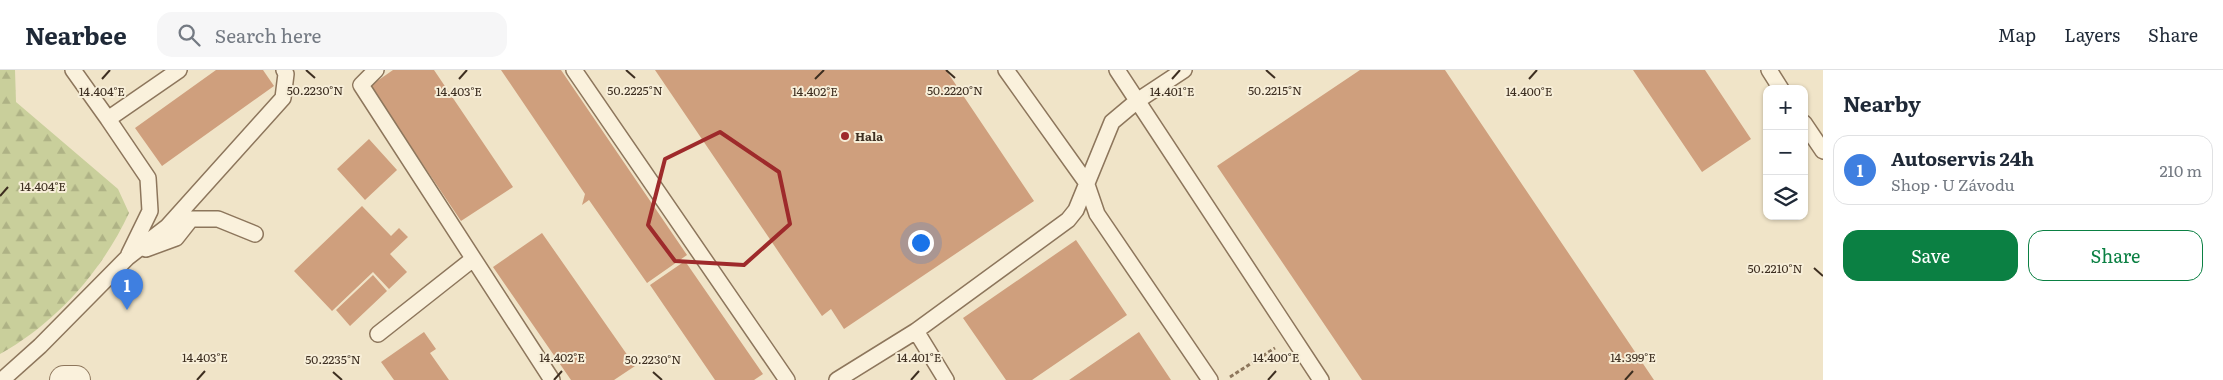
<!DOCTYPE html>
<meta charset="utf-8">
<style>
body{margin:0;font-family:Literata,serif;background:#f6f6f7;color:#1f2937}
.controls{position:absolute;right:15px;top:15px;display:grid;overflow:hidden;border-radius:10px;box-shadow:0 1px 4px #0004}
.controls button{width:45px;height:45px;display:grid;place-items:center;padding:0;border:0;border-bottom:1px solid #e0e1e3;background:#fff;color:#1f2937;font:25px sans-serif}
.you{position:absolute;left:920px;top:172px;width:18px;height:18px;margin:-12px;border:4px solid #fff;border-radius:50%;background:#1a73e8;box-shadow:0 0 0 8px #1a73e833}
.badge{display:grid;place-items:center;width:32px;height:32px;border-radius:50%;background:#0b8043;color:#fff;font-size:16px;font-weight:700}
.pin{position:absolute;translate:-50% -41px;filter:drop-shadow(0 1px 2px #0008)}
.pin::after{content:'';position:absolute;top:26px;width:18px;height:15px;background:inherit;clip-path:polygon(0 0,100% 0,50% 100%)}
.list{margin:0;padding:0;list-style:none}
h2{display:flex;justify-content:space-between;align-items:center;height:65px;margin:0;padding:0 20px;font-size:21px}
h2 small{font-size:16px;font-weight:400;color:#747a83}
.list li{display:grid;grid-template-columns:32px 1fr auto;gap:15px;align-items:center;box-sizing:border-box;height:70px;margin:0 10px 10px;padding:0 10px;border:1px solid #e0e1e3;border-radius:15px}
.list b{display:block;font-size:19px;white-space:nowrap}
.list p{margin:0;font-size:16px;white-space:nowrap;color:#747a83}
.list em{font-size:16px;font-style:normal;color:#747a83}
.actions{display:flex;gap:10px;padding:15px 20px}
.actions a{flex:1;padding:11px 0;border:1px solid #0b8043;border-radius:15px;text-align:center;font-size:18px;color:#0b8043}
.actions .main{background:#0b8043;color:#fff}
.icon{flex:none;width:28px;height:28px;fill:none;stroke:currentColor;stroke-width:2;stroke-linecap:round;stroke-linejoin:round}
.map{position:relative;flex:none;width:1823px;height:310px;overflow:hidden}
header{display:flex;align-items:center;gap:30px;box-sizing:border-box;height:70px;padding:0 25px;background:#fff;border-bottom:1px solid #e0e1e3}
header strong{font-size:24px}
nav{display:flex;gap:28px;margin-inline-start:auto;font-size:18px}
.search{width:350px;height:45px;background:#f6f6f7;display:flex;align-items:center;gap:12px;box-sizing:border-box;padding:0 18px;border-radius:15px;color:#747a83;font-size:19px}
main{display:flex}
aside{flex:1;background:#fff}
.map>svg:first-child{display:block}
.forest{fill:url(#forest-firs)}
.building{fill:#cf9f7d}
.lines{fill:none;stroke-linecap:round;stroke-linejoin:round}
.service-casing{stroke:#8d765c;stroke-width:18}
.minor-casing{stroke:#8d765c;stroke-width:30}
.path{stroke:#8d765c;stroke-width:3;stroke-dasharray:4 2.5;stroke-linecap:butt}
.service{stroke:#faf1dc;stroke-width:15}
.minor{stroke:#faf1dc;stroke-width:28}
.marked{fill:none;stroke:#9e2a2b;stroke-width:4;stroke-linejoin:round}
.ticks{fill:none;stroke:#3d2e20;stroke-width:2}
.poi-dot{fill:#9e2a2b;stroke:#f7eed8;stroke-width:2}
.labels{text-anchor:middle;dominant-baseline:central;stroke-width:4;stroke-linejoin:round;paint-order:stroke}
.poi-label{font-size:12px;font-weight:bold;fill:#3d2e20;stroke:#f7eed8;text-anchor:start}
.ticks-label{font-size:12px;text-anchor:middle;fill:#3d2e20;stroke:#f7eed8;stroke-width:4;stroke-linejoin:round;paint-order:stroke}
</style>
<header>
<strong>Nearbee</strong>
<div class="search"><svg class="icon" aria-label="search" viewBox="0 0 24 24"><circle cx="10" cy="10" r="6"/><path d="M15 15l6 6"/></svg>Search here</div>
<nav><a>Map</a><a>Layers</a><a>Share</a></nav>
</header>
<main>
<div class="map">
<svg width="1823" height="310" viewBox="0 0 1823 310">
<defs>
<pattern id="forest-firs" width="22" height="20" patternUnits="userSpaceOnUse" patternTransform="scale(1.25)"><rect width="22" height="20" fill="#c9cf9b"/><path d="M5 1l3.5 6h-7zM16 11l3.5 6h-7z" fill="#aeb285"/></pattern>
</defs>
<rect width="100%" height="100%" fill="#f0e4c8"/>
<!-- forest -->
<path class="forest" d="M0,0H15L16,32L118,119L129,143C102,201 56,253 0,284Z"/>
<!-- building -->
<path class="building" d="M216,0H263L274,16L162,96L135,58Z
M393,0H434L513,117L461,151L370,16Z
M501,0H561L687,185L647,213L589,130L582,135L585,124Z
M655,0H946L1034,131L844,259L831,239L822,246Z
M1360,0H1445L1654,310H1362L1217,96Z
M1633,0H1705L1751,69L1702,102Z
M369,69L397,100L365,130L337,99Z
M362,136L391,166L399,158L408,167L390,184L407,202L389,219L373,202L332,241L294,201Z
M542,163L635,296L614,310H571L493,197Z
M1076,170L1127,245L1032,310H1006L963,248Z
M685,191L763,304L754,310H715L650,215Z
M373,205L387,221L350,256L336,240Z
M424,262L436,279L430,283L449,310H394L381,292Z
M1139,262L1171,310H1069Z"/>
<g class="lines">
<!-- service casing -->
<g class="service-casing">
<path id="service" d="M73,0L108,49
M376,0L361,15L552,310
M574,0L787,310
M1006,0L1086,112L1097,144L1210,310
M1117,0L1321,310
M1769,0L1781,19
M1804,53L1823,81
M146,179L176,168L191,149H218L255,164
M129,184L150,141L148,108L108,49L179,0
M916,261L946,310
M378,264L473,189
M2,310L40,276L128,187L167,157L283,28L286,4L284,0
M837,310L916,261L1068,150L1076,140L1112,52L1137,31L1184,0"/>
</g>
<!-- minor casing -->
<g class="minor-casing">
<path id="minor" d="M64,310H76"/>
</g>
<!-- path -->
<path class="path" d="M1230,307L1275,278"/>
<!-- service -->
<use href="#service" class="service"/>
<!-- minor -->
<use href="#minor" class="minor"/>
</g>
<!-- marked area -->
<path class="marked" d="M720,62L779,102L790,154L744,195L675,191L648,155L665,89Z"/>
<!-- ticks -->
<path class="ticks" d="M306,0L315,8M626,0L635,8M946,0L955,8M1266,0L1275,8M102,9L110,0M459,9L467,0M815,9L824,0M1172,9L1180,0M1529,9L1537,0M0,126L8,117M1814,198L1823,206M333,302L342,310M653,302L662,310M197,310L205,301M554,310L562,301M911,310L919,301M1268,310L1276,301M1625,310L1633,301"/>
<!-- markers -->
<circle class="poi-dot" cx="845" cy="66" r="5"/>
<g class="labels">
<!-- poi labels -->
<g class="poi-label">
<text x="855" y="66">Hala</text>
</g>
</g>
<g class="ticks-label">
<text x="315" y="25">50.2230°N</text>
<text x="955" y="25">50.2220°N</text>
<text x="635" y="25">50.2225°N</text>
<text x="1275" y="25">50.2215°N</text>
<text x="102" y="26">14.404°E</text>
<text x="459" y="26">14.403°E</text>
<text x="815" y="26">14.402°E</text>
<text x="1172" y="26">14.401°E</text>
<text x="1529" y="26">14.400°E</text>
<text x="43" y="121">14.404°E</text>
<text x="1775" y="203">50.2210°N</text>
<text x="205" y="292">14.403°E</text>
<text x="562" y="292">14.402°E</text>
<text x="919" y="292">14.401°E</text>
<text x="1276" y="292">14.400°E</text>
<text x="1633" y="292">14.399°E</text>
<text x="333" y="294">50.2235°N</text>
<text x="653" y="294">50.2230°N</text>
</g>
</svg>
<div class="controls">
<button>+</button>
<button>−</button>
<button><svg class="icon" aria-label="layers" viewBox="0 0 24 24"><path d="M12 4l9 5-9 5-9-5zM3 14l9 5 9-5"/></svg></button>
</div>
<div class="you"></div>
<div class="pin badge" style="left:127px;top:240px;background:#3f7fe0">1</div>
</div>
<aside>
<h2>Nearby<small></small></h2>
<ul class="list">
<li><span class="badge" style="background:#3f7fe0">1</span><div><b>Autoservis 24h</b><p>Shop · U Závodu</p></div><em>210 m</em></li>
</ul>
<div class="actions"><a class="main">Save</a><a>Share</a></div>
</aside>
</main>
